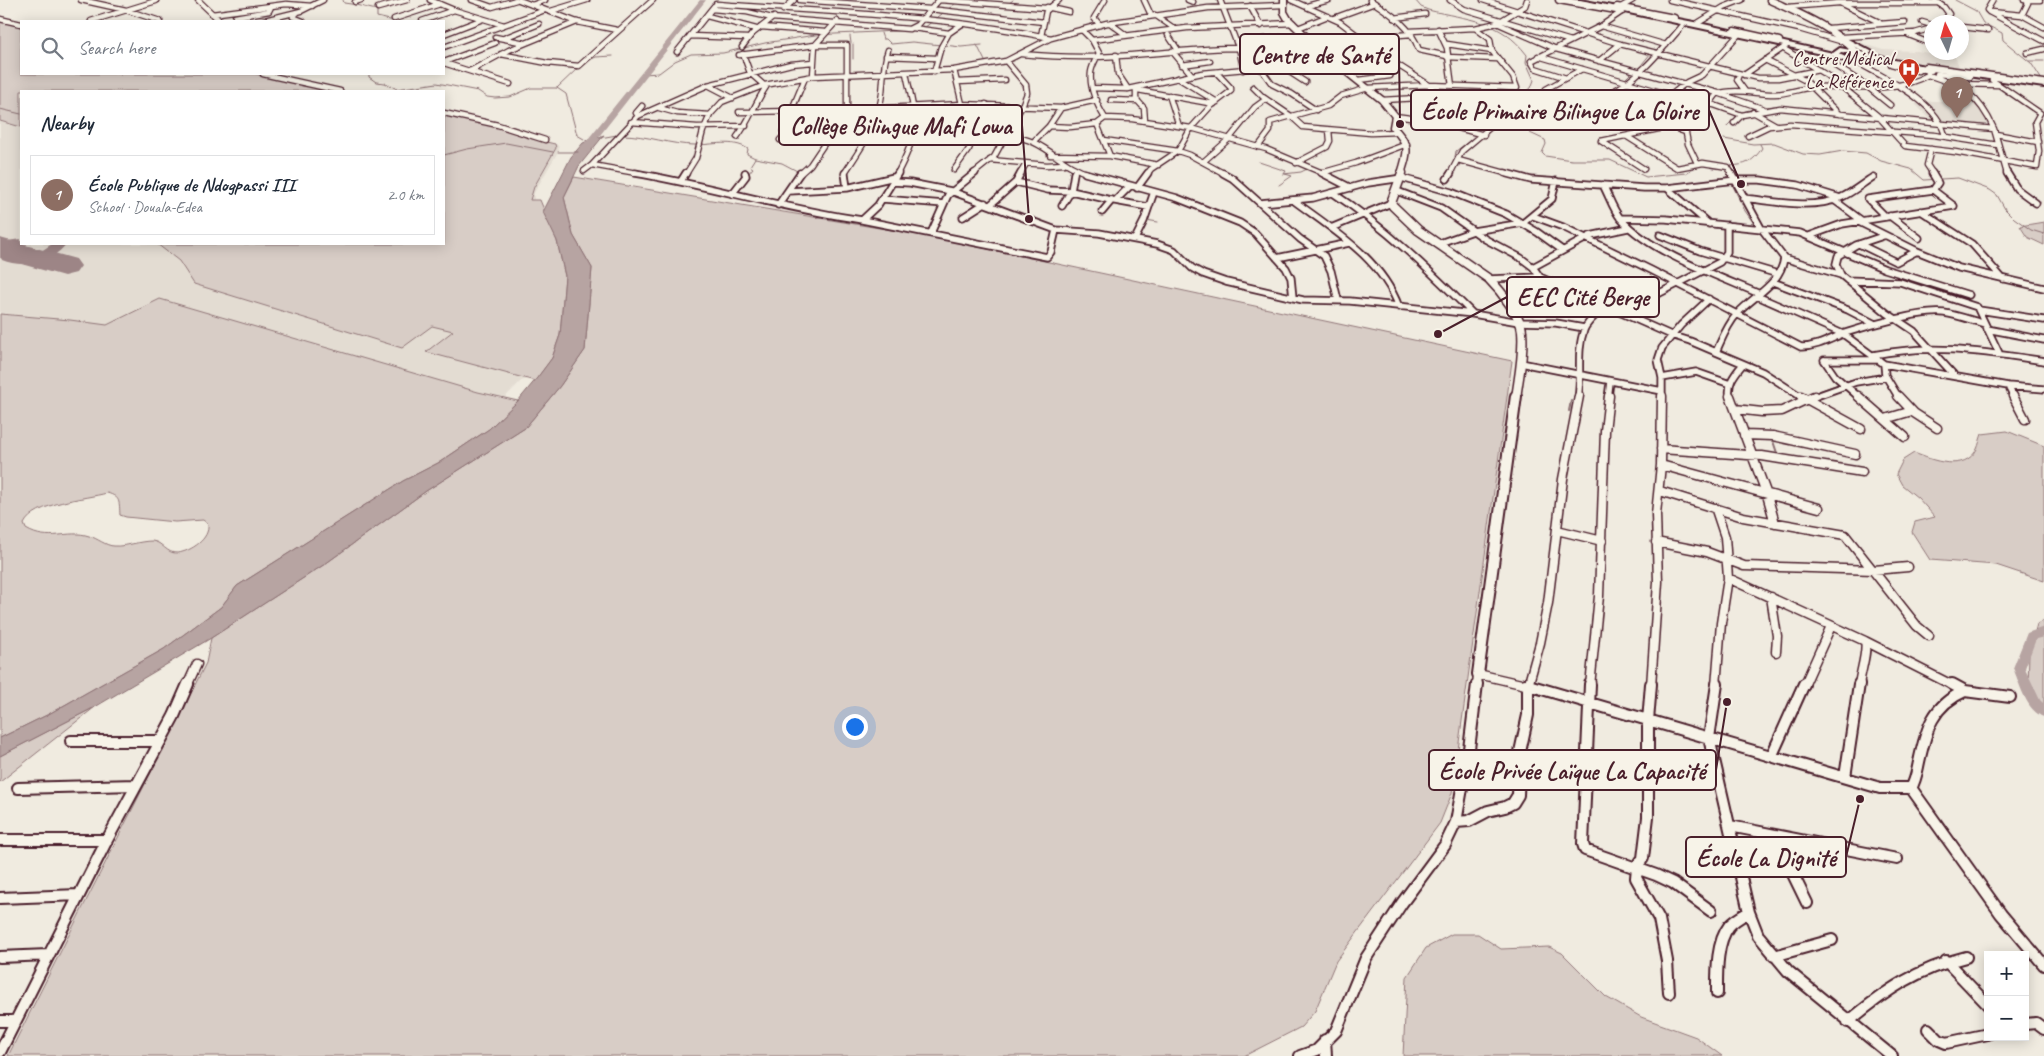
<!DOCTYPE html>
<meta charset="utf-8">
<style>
body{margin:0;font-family:Caveat,sans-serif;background:#f2f2f3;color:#1f2937}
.controls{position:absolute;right:15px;bottom:15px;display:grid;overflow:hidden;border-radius:0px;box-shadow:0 2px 12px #0003}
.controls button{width:45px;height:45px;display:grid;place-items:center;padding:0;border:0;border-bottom:1px solid #e0e1e3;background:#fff;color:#1f2937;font:25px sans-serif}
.compass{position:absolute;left:1924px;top:15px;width:45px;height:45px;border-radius:50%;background:#fff;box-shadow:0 2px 12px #0003;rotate:355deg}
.you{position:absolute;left:854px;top:726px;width:18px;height:18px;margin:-12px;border:4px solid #fff;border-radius:50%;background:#1a73e8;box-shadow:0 0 0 8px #1a73e833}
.badge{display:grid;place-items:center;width:32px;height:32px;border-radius:50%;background:#7c3aed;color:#fff;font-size:16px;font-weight:700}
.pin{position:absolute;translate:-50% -41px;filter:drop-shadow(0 1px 2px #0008)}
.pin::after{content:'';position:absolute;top:26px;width:18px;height:15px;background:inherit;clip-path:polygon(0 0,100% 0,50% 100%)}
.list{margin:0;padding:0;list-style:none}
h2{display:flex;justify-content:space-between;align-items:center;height:65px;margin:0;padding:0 20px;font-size:21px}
h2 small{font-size:16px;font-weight:400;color:#747a83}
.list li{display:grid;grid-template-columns:32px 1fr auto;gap:15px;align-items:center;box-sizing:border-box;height:80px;margin:0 10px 10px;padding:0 10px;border:1px solid #e0e1e3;border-radius:0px}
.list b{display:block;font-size:19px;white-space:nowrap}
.list p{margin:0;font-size:16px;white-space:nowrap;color:#747a83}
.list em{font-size:16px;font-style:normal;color:#747a83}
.icon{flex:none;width:28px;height:28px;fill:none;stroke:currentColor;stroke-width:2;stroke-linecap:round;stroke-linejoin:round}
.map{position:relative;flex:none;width:2044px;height:1056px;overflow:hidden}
.search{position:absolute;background:#fff;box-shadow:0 2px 12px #0003;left:20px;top:20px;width:425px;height:55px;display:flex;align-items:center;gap:12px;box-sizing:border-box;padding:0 18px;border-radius:0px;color:#747a83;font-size:19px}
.panel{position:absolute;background:#fff;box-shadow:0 2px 12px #0003;left:20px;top:90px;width:425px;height:155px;border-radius:0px}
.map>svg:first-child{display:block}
.built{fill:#e3dcd2}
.green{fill:#d8cdc6;stroke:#917678;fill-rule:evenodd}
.water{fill:#b7a4a2;stroke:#8b6f72}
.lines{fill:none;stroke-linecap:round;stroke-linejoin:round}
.stream-far1{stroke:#8b6f72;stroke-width:1}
.stream{stroke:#8b6f72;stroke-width:2}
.river{fill:#b7a4a2;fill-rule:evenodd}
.taxiway{fill:#9d8586;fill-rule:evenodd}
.runway{fill:#9d8586;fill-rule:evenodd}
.minor-far3-casing{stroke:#4a1f2b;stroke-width:7}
.minor-far2-casing{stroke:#4a1f2b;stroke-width:9}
.minor-far1-casing{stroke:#4a1f2b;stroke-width:11}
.minor-casing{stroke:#4a1f2b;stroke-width:14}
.major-far2-casing{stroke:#4a1f2b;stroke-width:9}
.major-far1-casing{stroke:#4a1f2b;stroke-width:11}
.major-casing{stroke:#4a1f2b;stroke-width:14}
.highway-casing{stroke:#4a1f2b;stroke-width:4}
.minor-far3{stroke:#f7f3e8;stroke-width:4.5}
.minor-far2{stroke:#f7f3e8;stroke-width:5.5}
.minor-far1{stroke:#f7f3e8;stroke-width:8}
.minor{stroke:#f7f3e8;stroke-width:10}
.major-far2{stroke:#f7f3e8;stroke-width:6}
.major-far1{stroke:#f7f3e8;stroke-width:8}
.major{stroke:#f7f3e8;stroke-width:10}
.highway{fill:#f7f3e8;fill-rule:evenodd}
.labels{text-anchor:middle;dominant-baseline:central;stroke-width:4;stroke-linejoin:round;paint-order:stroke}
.far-poi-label{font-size:20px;fill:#4a1f2b;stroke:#f7f3e8;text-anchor:end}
.leader{fill:none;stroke:#4a1f2b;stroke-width:2}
.callout-dot{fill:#4a1f2b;stroke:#f7f3e8;stroke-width:2}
.callout{fill:#f7f3e8;stroke:#4a1f2b;stroke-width:2}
.callout-label{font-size:25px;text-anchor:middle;font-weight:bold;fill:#4a1f2b}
</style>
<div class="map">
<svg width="2044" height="1056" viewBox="0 0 2044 1056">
<rect width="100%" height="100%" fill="#f0ebe0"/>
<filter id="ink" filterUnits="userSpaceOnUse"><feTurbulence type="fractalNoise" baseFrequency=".02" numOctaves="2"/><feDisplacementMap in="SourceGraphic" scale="10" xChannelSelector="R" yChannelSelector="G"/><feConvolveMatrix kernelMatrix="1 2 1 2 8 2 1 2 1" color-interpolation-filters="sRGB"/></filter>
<g filter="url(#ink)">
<!-- built -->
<path class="built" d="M0,21L21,74V244H444L498,126L526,137L558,145L559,150L534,193L535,372L527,379L521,381L464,439L208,519L110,492L0,515Z
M1847,38L1883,50L1917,51L1955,57L1959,66L2035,77L2037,81L1879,57L1858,48Z
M1932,101H1975L1979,105L1990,128L1933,122L1915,104Z"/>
<!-- green -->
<path class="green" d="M0,20L21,25V74H255L334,91H21V127L0,121Z
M444,114L498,125L525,137L555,144L556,148L534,187L530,200H540L557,241L565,276L560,335L552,358L535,381L426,352L453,331L432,326L402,348L194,284L179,261L157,244H444Z
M574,177L927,236L1512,361L1452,793L1440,823L1336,961L1315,1011L1301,1027L1244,1056H8L206,663L211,638L325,564L426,491L525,428L560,386L585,350L592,268L573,235L564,197Z
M2044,222V245L2027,237L2020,226Z
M160,299L478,392L518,401L489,429L440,462L403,481L237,586L221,607L164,649L47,715L0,738V314L70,320L107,325ZM107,493C121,497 119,502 120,515L126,517L175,522L203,520L208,524C210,539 191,551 178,553C166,554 163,542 152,541C139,541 125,547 114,546C106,546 97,538 89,536C68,529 49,543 26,529L24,524C35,502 85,499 107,493Z
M2007,431L2044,446V581L1996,565L1930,560L1912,532L1915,522L1935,517L1918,498L1902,485L1896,474L1903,460L1914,453C1932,460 1964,473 1977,449C1979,445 1980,439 1982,434Z
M2044,620V712L2028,688L2029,653L2037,624Z
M95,707L0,782V756Z
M1452,934H1478L1501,949L1549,947L1562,953L1606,997L1641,1017L1696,1037L1722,1056H1403L1407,977L1426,948Z"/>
<!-- water -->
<path class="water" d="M604,135L579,166L564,197L573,235L592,268L585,350L560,386L525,428L426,491L325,564L211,638L95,707L0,756V738L47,715L164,649L221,607L237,586L403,481L440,462L489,429L518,401L537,378L552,358L560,335L565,276L557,241L543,212L571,157L583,143Z"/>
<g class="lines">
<!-- stream-far1 -->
<path class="stream-far1" d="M343,0L344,3C356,4 365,8 377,10V17L394,21
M1415,0L1421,7L1428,10C1468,20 1500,19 1527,55L1526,62L1534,80L1531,88L1516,100V117L1530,133L1545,140L1546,144L1542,153L1545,156L1572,160H1610L1646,177L1686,173L1698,165
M1955,0L1976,11L1983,23L2002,33L2003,40L2031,63L2042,80
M1008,4L1013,0
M1046,7L1055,1
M924,28L956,3
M1586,30L1592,28
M881,33L883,39H886L891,44L912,42L941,45
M850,36L851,43
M1568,39L1581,33
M1760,42L1782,47
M853,44V59
M944,45L961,47L982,45
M977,45L986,63
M587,61L596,57L613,56
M2029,61H2044
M1009,62L1014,61
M1642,64L1651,53
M1734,73L1736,83
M369,74V77L376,82L385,83L397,89L437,83L478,91L487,97L495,98L510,97L531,88H557L566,94L577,135L589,142
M644,74L659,73L675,61L691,54L723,53L765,43L815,35L917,30
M1624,80L1636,68
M1556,81L1561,78
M557,88L579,67
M1607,90L1613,88
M1547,91L1572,102
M1618,92L1622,88
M1571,101L1607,91
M1708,102L1715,94
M1486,105L1490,126
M1765,107L1775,106
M0,109L21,114
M796,109L807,79
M1705,112L1713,106
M1734,119L1742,112L1757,108
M1681,126L1683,121L1706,106
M1727,126L1732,121
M622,135C647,135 670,145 695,145C712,145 733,139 748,149L747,154L755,158L782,163L799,172
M735,136L742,127
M600,138L617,135
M1010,138L1017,140
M1724,139L1753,144L1774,143L1803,154L1820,155L1843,151L1866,153L1881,161L1911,169L1924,180L1958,178L1990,190L1997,195L2005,209L2014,218L2031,230L2044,234
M558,152H578
M444,155L467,149L506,143L553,152
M1455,157L1456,151L1472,139
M1259,162L1286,171L1284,174
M1459,166L1460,163L1469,165
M1730,166C1746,165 1753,162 1762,148L1760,144
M1724,167L1730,179
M1491,171L1505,176
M748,174L753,168L750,166L755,158
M1284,174L1301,172L1307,169
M1731,182L1745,211L1755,225H1752
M1279,185L1292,176L1285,174
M1146,220L1158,222
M1133,236L1142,219
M1330,261L1332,267
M1845,384L1849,380L1880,375
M1810,394L1841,383"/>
<!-- stream -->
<path class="stream" d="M1569,411L1571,401
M1773,441L1777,453L1781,455"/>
<!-- river -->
<path class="river" d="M700,0H706L586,153H580V149Z
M2044,627V637L2036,639L2025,668L2040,700L2044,704V717C2026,711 2020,684 2013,668L2027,633Z"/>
<!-- taxiway -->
<path class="taxiway" d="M21,239V244H27L26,246L11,248L13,255L27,256L38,253L52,244H66C52,263 23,269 2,260L0,254V242Z"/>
<!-- runway -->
<path class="runway" d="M0,238L76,259L81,266L76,273L64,276L0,258Z"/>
<!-- minor-far3 casing -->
<g class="minor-far3-casing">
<path id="minor-far3" d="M81,0L126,10L160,21
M198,0L220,21
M430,0L454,10L504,25
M472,0L492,7L516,0
M519,0L577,22L617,30
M800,0L930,9L1044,22
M940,0L1046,8
M1144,0L1151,15
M1188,0L1193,2
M1220,0L1240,52L1243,70
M1291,0L1340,22L1390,60L1429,85L1437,97L1433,121
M1370,0C1390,13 1411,26 1419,50L1447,56
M1450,0L1464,9L1571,41
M1483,0L1620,44L1758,78H1778L1819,70
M1527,0L1525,6L1497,23L1556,49L1718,93L1764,109
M1670,0L1799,29L1840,41
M2024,0H2040
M2026,0L2028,3L2022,15L2044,27
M1935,1L1944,7L1949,14L1943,22
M355,2L361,0
M1840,3L1879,22
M716,4C828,12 941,15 1051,38
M532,5L545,0
M1250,6L1261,26
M1307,6L1329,0
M1047,7L1069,12
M1621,7L1633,0
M1788,7L1839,3H1939
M378,8L407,0
M712,9L747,12L772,18L909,29L917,25L939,0
M783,10L794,0
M551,11L587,0
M1989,12L2044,41
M1989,12L1987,10L1993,0
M1991,12L2022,15
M297,13L293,17L303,21
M212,14L286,4L312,6
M1155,15L1175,29
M707,16L756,29
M235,17L269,11L271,7
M1334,18L1375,3
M1394,18L1425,14
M0,19L21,24
M394,19L440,4
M91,21L156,1
M261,21L301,11L323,0
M422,21L454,10
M1922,22L1932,25
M1110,23L1126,35
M1698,23L1724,7L1742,0
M1100,25L1094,18L1105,0
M1601,26L1666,45
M761,27L825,32
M1962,27L1988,30
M913,28L949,33L962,24
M1298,28L1328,16
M1475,28L1497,23
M1829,28L1905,22
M1438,29L1447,48L1452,86
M1082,30L1092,40L1099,53C1096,59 1092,65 1091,72C1089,87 1097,105 1105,118L1097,124L1110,156
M444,34L483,19
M1168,35L1178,50
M1909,35L1932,44
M690,36L747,38
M1041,36L1046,11L1059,0
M495,37L525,43
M1842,37L1915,33L1932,28
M504,38L539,24
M1362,38L1412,34
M1092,40L1187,28L1293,23
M1236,42L1304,35
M1447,44L1492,51
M444,47L545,10
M742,47L752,34L774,17
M1784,49L1844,86
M1172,51L1192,75
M677,52L714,6
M1240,52L1311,41
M1323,53L1378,51
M2027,53L2044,49
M501,54L547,63L579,66L653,0
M1021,54C1053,57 1086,58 1118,56C1158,54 1198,48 1238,48
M739,55L815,45H847V110L810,165L800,174
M1116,55L1118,74L1128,89
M886,56L936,58
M1538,56L1671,95L1687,82L1702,75L1738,35
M1447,57L1497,59
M1765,60L1806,81L1839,114
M1599,61L1620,44
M1855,61C1884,78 1938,101 1945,136
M444,62L495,43
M444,63L510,84
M1891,64L1918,71
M1182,65L1210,61
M1282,67L1305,82
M1837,67L1864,84L1890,105
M1261,69L1272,84L1292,94L1316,110
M954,70L962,104
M470,71L509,50L577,22
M934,72L941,47L949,33
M263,74L340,91
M1739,74L1737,80L1745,91
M1937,74L1970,77
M1744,75L1786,46
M1928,75C1963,86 1979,95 1994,129
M813,76L815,45L837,21
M805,78L783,131L867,140
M1178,78L1217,102
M1566,78L1535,68L1531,61L1601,26L1623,11
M1359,80L1390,76
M957,82L1005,80
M1958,84L1998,85
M708,85L733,98
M1841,86L1878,116L1905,146L1955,152L2037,167L2039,151L2035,122L2040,113L1992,80
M1253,87L1263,97L1291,116L1303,127L1371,133L1398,132
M1093,88L1128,89L1202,73L1332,61
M1136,88V99L1144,108L1145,121
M1546,89L1582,69
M1138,90L1214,104
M1611,93L1632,113L1685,132
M1169,95L1179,126
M1671,95L1714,105L1742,115
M1111,100L1138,101
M1382,100L1437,97L1509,103
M1542,107C1565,104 1590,103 1610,93C1640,78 1663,48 1684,24
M659,108L677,113L710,115
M739,112L847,110L962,104L1061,108
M1753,112L1776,125
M444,113L498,125L545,140
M638,116L708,85L791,64L813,62
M1395,116L1433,121L1484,135
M1572,116L1625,108
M1105,118L1132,119L1191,128L1266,149L1325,174
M631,122L697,127L746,126
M1734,123L1742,115L1780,108L1994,129L2007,174
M1049,126L1070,127L1097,124
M915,130C945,132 1008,131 1033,142C1055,152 1065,167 1090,174
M1996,134L2038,142
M1626,136L1677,168L1703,163L1728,167L1732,174
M1748,136L1769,126L1790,124L1934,135L1998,145
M737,137C749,122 755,103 766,87L750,73L743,54L740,55
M780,140L787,132
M1104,140L1178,151L1190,155L1225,174
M1601,141L1668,127
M1601,141L1644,169
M1033,142L1049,126L1061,108L1097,100
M1258,147L1270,131V122L1328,106L1341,96L1368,88L1429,85L1517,88L1513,77L1492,51L1490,39L1475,28L1410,31
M1931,149L1927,165L1933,174
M1050,155L1110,156L1158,165
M990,160L1047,165L1064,164
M1458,160L1509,174
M1203,162L1229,139L1255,107L1266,99
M1296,163L1327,147L1330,141L1329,130
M1697,163L1688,144L1685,128L1689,122L1705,110L1717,94C1736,88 1755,94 1774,94C1788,94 1801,88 1815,87C1853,85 1894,94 1928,75V72
M592,165L642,174
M954,170L969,149L986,104
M584,171L592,165L638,116L636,113L642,106
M745,172L746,174
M1321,173L1356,163L1407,144
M686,174L696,158L703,131L710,115L722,102L765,85L813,76L954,70L1006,61L1051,38L1107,23L1208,8L1283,5
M844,174C859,151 876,128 881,100C884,83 882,68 888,50
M897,174C921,129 916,120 906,73
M973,174L994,157L1022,106L1027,93L1026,85L1006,61
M1020,174L1026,164
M1074,174L1075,170
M1147,174L1151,169L1178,151L1191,128L1210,107L1231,91V88L1216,72
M1450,174L1462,151L1493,125L1488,102"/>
</g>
<!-- minor-far2 casing -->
<g class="minor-far2-casing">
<path id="minor-far2" d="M635,173C711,186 785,209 862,220L878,205L898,173
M1021,173L1016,182L1048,190L1071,191L1115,201L1130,186
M1085,173L1177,198L1240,223L1255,233L1286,268L1291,278L1293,298
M1223,173L1232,178L1300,239L1324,256L1331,271L1338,300
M1322,173L1351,188
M1505,173L1531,180L1644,188H1667L1736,180H1760L1798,185L1840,198
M2007,173L2017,189L2036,203
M1447,179L1451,173
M681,181L686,173
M893,182L910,183L951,191L1056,230L1099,233L1157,244L1174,250L1192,268L1203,274L1226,282L1303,300L1350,301L1473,314L1519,322L1556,323L1584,328
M1603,185C1609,196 1613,210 1621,219C1649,252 1720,277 1760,294
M847,188L894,177
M1137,188L1148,173
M1667,188L1709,224
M789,191L847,188L845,173
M1397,191L1441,208L1485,239L1521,258L1533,267L1540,277
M1333,193C1385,227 1429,270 1473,314
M732,194L746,176L745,173
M1743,198C1774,201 1810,210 1840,198C1852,193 1862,184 1873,177
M883,199L944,204
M1293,200C1333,230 1381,258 1399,307
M1834,200L1861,220
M1115,201L1148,207
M1260,203L1313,198L1368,183L1402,178L1451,192L1506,214L1537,232L1562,250
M778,205L800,173
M990,205L1016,182
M1062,206L1071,191L1074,173
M1921,211L1972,244L2003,279
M1102,212L1112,200
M1533,216L1563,227L1651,270L1801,347C1817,347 1830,339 1845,333C1867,326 1922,310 1944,313C1957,315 1971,320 1985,324
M1890,216L1919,238
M963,217L985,203
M1886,217L1868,199L1933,190
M1620,218L1666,219L1800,233L1885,269L1969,295
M862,220L1047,257L1051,252L1056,230
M1857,221L1917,251L1959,268L2044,288
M1331,228L1391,203
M931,233L948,195L975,173
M1660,235L1700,251L1778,274
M1809,236L1842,224L1954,206L1933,190L1938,183L1932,173
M1135,239L1144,221L1154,192
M1437,244L1473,231L1523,223L1552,199L1556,181
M1859,244L1896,262L1917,251
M1277,258L1349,243
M1784,258L1841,275L1887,313L1914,331L1954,375
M1533,267L1590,236L1628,228
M1841,275L1836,264L1838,256L1856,245L1883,236
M1489,279L1540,277L1671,335L1690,341L1763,372L1803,398
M1847,280L1900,282L1977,307L1999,353
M1773,282L1848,310L1875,324
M1757,296L1843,334L1884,364L1885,375L1899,398
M1979,310L2044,320
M1621,313L1720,262L1727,252V225
M1987,329L2044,340
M1716,352C1722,339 1727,325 1737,314C1753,296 1781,284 1784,258L1761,228L1731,173
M1873,355C1934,343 1984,352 2044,361
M1824,360L1835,376L1860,398
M1824,360H1879
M1521,363L1662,391
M1884,364L2008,386L2044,389
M1662,378L1696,372L1730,384
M2008,386L2014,398
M1578,398C1582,375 1576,351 1584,330C1587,321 1599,313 1605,306
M1608,398L1610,382
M1662,398V378L1658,360L1662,348L1681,325L1709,299
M1730,398C1727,383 1734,375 1743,364
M1811,398L1856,382L1886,377"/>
</g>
<!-- minor-far1 casing -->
<g class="minor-far1-casing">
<path id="minor-far1" d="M1730,396L1767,495L1775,523
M1801,396L1861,429
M1858,396L1905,437
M1898,396L1914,413L1937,428
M2013,396L2025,419
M1735,409L1762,412L1782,411L1814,396
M1885,419L1912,411
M1744,435L1773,436L1855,454
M1661,449L1762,456L1862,472
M1661,465L1819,508
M1660,491L1743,517L1845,535L1917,626L1929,636
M1716,510L1725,537L1728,578L1721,623L1716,686
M1557,530L1602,541
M1656,542L1707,552L1744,566L1874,570L1908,567
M1728,578L1865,641L1954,686
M1771,597L1777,636L1776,652
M187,686L197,664
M1477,686L1478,674L1530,686
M1528,686L1540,643L1548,603L1563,479L1579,396
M1590,686L1599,596L1605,431L1609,396
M1651,686L1658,582L1656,514L1661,465L1662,396
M1804,686L1831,626
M1859,686C1860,673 1868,651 1865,641"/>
</g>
<!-- minor casing -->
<g class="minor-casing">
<path id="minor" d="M1525,684L1880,788H1911
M1590,684L1583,844L1585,850L1656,875L1673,883L1711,911
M1651,684L1648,721V817L1643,858L1637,867L1636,878L1659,919L1667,961L1669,993
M1717,684L1709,738L1749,912L1758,935L1788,971L1892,1056
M1952,684L1965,691L2010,697
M71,741H160
M1772,755L1804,684
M1845,777L1859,684
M18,788L136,785
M1911,788L2001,914L2044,965
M1911,788C1916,780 1917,771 1919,762C1926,730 1932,705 1965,691
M1456,822L1469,821L1488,811L1505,807L1513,803L1518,795L1520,752L1528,715V684
M1730,826L1897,859
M1779,837L1786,860L1807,903
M0,840H107
M0,898L79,895
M1774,956L1832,940
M0,957L48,955
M1946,961L1988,1005
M1717,993C1717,973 1716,943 1729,926C1734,920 1742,916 1749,912
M0,1021H15
M1848,1022C1886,990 1917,969 1966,957
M2025,1024L2036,1023L2044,1029
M1928,1029L1939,1040L1946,1043L1988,1034
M1325,1040L1326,1056
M0,1052L107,840L174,716L188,684
M1300,1056L1317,1050L1336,1031L1366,958L1402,903L1445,845L1456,822L1469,749L1477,684"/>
</g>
<!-- major-far2 casing -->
<g class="major-far2-casing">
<path id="major-far2" d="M1284,0V12L1288,19L1323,53L1382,100L1395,116L1393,127C1410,146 1409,149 1401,174
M1559,0L1622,11
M1770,0C1802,15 1831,26 1856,52
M1617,7L1674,18
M1734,31L1779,41
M1912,67L1931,70
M1926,67L2044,83"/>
</g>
<!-- major-far1 casing -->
<g class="major-far1-casing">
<path id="major-far1" d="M1402,173L1391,203L1393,206L1418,230L1489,279C1500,290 1521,316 1522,331C1524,353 1519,376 1516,398"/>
</g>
<!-- major casing -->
<g class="major-casing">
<path id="major" d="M1478,674L1516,396"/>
</g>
<!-- highway casing -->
<g class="highway-casing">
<path id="highway" d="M1568,0H1580L1699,23L1833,53L1840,48L1866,53L1842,40L1841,39L1844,37L1871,51L1872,52L1869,54C1926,69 1986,75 2044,83V87L1927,70L1866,57L1865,59C1855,64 1845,63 1835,57ZM1841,52L1854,54L1859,58H1848L1839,54Z"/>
</g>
<!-- minor-far3 -->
<use href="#minor-far3" class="minor-far3"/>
<!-- minor-far2 -->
<use href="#minor-far2" class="minor-far2"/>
<!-- minor-far1 -->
<use href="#minor-far1" class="minor-far1"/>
<!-- minor -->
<use href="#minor" class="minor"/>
<!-- major-far2 -->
<use href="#major-far2" class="major-far2"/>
<!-- major-far1 -->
<use href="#major-far1" class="major-far1"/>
<!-- major -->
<use href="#major" class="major"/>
<!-- highway -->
<use href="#highway" class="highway"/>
</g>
</g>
<!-- icons -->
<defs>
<g id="hospital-pin" transform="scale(1.125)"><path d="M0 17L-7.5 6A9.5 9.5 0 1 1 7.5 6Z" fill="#c8321e" stroke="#f7f3e8"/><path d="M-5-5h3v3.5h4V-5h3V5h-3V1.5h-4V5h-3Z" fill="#fff"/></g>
</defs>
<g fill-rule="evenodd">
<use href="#hospital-pin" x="1909" y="69"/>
</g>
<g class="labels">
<!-- far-poi labels -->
<g class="far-poi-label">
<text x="1893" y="58">Centre Médical<tspan x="1893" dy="23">La Référence</tspan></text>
</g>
</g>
<!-- callouts -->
<path class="leader" d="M1400 124L1399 54M1741 184L1709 110M1029 219L1022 125M1438 334L1507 297M1727 702L1716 770M1860 799L1846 857"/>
<g class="callout-dot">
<circle cx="1400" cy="124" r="5"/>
<circle cx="1741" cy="184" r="5"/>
<circle cx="1029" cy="219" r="5"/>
<circle cx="1438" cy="334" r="5"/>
<circle cx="1727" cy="702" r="5"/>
<circle cx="1860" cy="799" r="5"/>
</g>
<g class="callout">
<rect x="1240" y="34" width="159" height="40" rx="5"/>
<rect x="1411" y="90" width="298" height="40" rx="5"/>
<rect x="779" y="105" width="243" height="40" rx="5"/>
<rect x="1507" y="277" width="152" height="40" rx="5"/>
<rect x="1429" y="750" width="287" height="40" rx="5"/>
<rect x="1686" y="837" width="160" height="40" rx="5"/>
</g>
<g class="callout-label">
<text x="1320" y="63">Centre de Santé</text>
<text x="1560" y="119">École Primaire Bilingue La Gloire</text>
<text x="901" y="134">Collège Bilingue Mafi Lowa</text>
<text x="1583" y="305">EEC Cité Berge</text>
<text x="1572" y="779">École Privée Laïque La Capacité</text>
<text x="1766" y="866">École La Dignité</text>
</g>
</svg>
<div class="controls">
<button>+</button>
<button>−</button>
</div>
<svg class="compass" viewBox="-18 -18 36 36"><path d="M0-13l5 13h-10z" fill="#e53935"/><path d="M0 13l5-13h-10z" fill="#747a83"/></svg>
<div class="you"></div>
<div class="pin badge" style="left:1957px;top:118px;background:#8d6e63">1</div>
<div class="search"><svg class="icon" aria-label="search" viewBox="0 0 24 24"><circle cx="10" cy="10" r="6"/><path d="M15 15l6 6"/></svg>Search here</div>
<section class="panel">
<h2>Nearby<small></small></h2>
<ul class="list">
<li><span class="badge" style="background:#8d6e63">1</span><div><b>École Publique de Ndogpassi III</b><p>School · Douala-Edea</p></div><em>2.0 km</em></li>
</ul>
</section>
</div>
